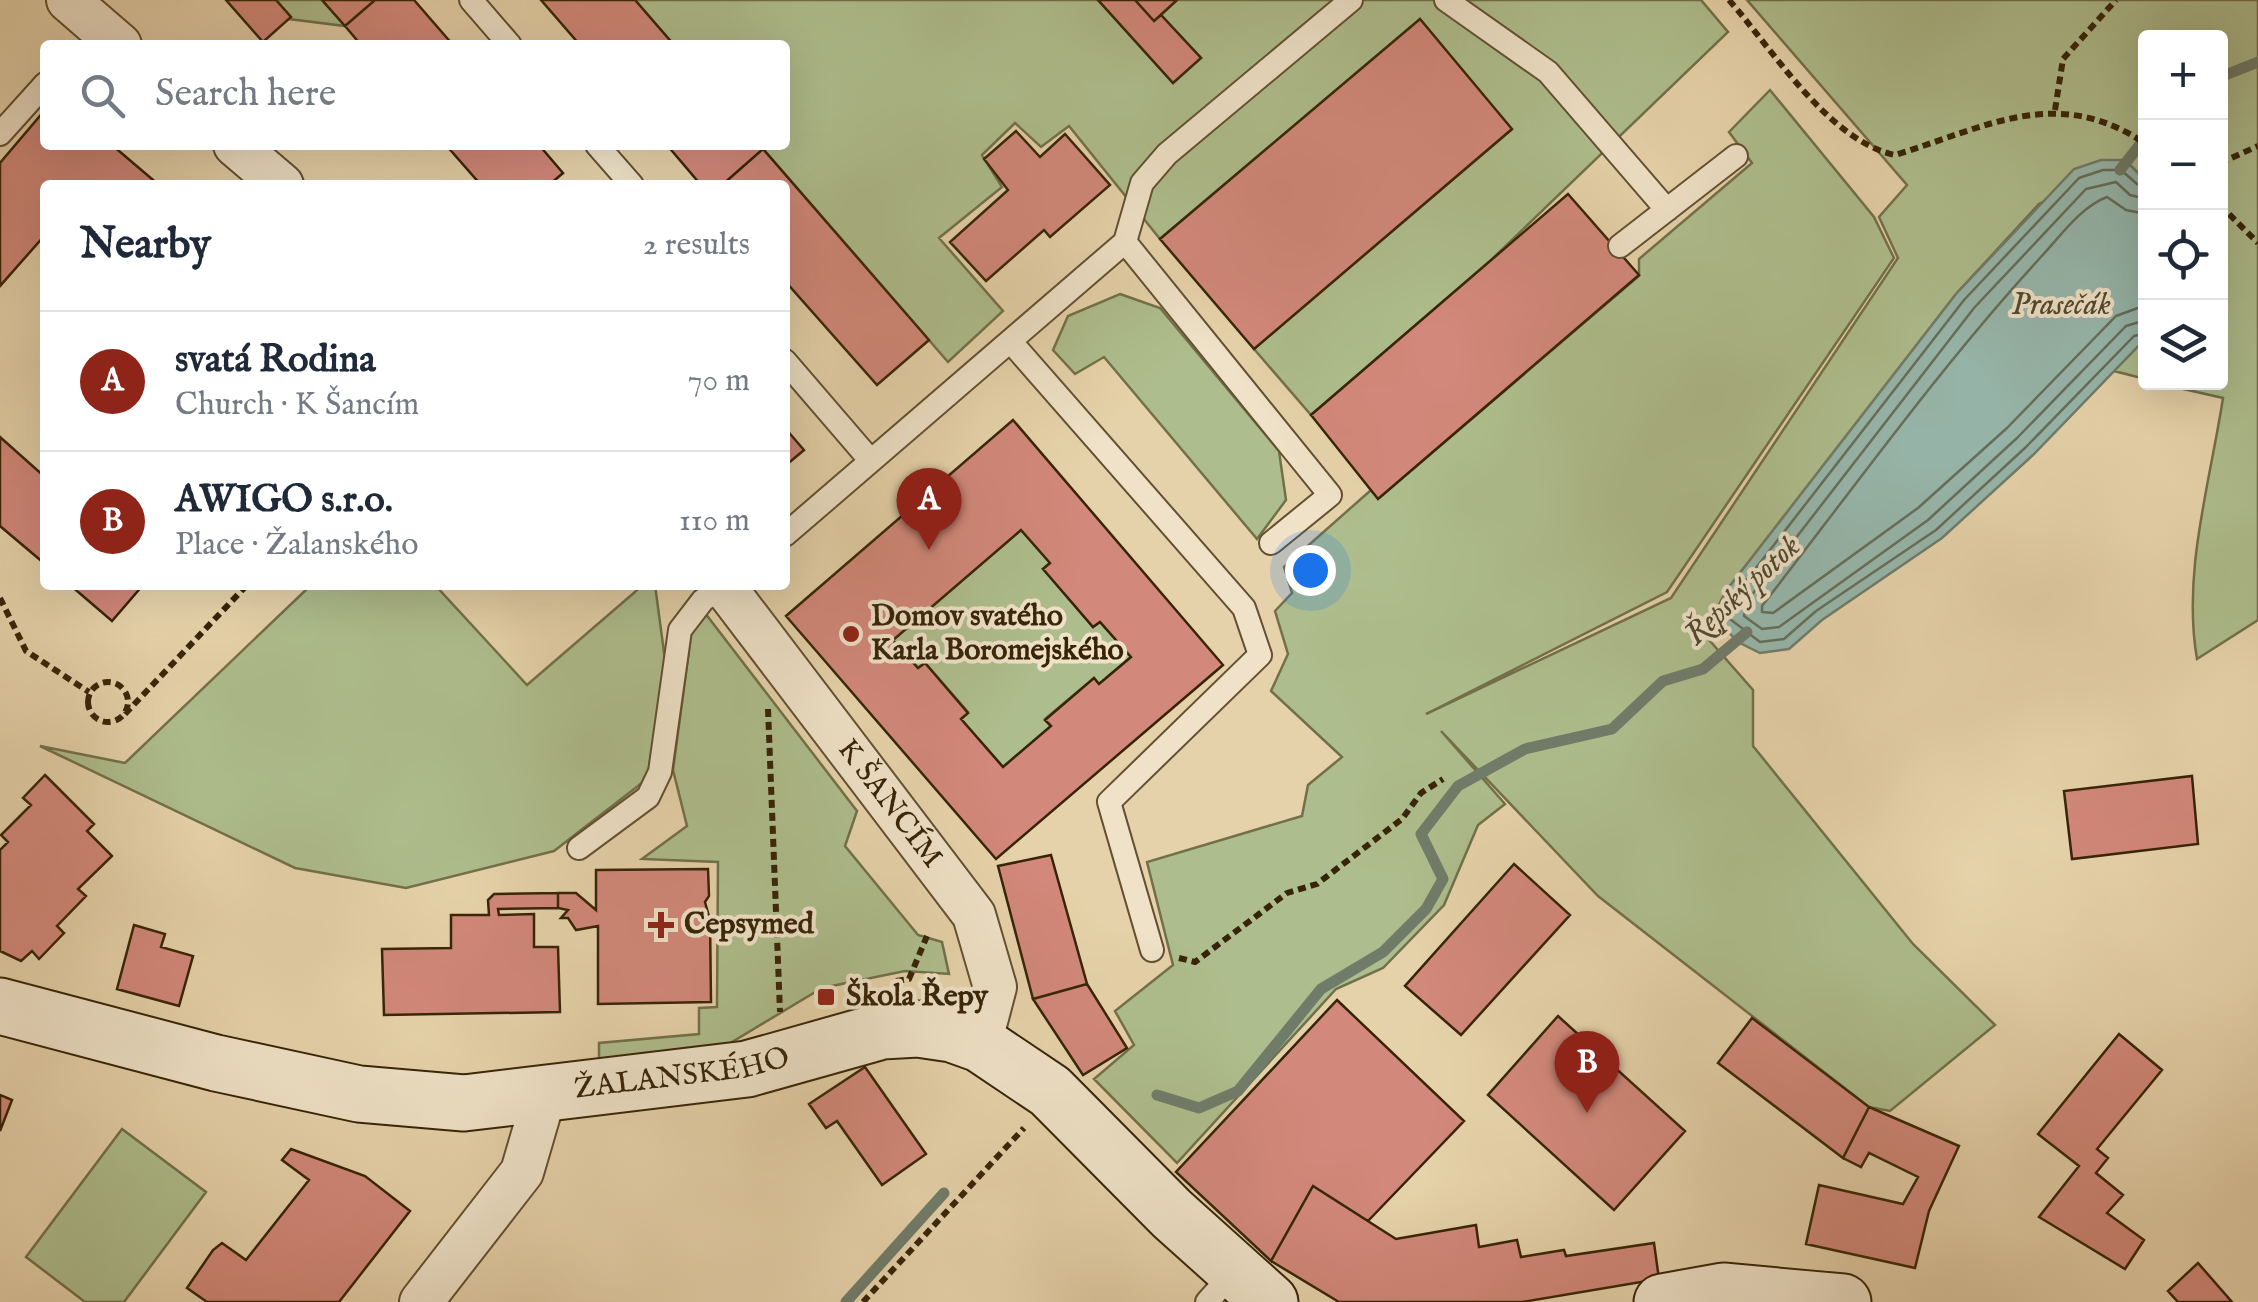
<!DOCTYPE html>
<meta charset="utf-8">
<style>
body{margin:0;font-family:"IM FELL English",serif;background:#f6f6f7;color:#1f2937}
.controls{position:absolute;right:30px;top:30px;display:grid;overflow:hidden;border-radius:10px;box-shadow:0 10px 40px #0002}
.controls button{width:90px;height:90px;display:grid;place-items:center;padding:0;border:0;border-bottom:2px solid #e0e1e3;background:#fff;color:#1f2937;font:50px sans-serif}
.you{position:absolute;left:1310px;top:570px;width:35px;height:35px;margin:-25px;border:8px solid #fff;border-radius:50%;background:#1a73e8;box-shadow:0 0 0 15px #1a73e833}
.badge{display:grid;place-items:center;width:65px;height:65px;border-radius:50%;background:#8f2418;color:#fff;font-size:32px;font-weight:700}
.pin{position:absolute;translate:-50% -82px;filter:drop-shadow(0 2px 5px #0008)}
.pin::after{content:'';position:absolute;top:52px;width:35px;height:30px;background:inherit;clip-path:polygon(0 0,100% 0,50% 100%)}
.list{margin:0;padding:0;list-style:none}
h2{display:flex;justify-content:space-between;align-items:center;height:130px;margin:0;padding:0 40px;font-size:42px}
h2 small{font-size:32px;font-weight:400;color:#747a83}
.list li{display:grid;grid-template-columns:65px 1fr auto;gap:30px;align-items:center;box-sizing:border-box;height:140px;padding:0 40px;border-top:2px solid #e0e1e3}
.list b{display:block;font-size:38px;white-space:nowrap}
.list p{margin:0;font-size:32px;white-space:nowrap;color:#747a83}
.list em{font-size:32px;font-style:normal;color:#747a83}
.icon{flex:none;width:55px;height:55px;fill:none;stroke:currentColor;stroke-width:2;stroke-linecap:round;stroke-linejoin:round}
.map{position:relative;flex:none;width:2258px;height:1302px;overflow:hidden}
.search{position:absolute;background:#fff;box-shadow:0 10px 40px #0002;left:40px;top:40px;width:750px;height:110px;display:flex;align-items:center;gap:25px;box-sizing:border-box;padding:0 35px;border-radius:10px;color:#747a83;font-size:38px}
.panel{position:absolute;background:#fff;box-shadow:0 10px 40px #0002;left:40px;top:180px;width:750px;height:410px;border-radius:10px}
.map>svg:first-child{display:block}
.green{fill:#aebd8d;stroke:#72704a;stroke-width:2.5}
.water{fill:#96b7ac;stroke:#707c6a;stroke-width:2.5}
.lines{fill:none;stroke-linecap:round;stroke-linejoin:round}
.shore{stroke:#666e5a;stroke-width:2.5}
.stream{stroke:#707c6a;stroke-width:11}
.building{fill:#d2887a;stroke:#372407;stroke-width:2.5;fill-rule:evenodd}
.lane-casing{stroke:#635030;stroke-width:26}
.street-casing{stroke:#635030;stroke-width:46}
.secondary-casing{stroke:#372407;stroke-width:59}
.path{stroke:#372407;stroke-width:6;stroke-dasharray:8 5;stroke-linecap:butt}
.lane{stroke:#efe2c8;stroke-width:22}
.street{stroke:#efe2c8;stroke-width:42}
.secondary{stroke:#efe2c8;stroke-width:55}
.poi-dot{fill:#8f2418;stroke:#efe2c8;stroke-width:4}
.labels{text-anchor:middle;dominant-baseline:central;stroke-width:8;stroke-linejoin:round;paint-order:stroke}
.poi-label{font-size:30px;font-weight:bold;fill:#372407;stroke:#efe2c8;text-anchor:start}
.street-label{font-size:30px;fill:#372407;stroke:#efe2c8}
.water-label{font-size:32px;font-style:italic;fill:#4f4930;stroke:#efe2c8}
</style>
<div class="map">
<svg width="2258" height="1302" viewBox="0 0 2258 1302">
<rect width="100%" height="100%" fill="#e6d2aa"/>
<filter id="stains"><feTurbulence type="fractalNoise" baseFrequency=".002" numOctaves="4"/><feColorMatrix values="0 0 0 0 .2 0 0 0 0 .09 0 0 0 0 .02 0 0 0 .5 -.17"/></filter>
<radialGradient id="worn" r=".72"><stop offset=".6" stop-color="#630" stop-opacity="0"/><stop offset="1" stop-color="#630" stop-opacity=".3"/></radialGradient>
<!-- green -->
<path class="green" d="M273,0H322L345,26L289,19Z
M635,0H1098L1173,83L1201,58L1161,15L1177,0H1701L1728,32L1490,261L1311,415L1254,349L1511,130L1420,19L1160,239L1069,126L1041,147L1015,123L982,155L1002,187L939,238L1003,311L948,362L760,145H785V45H674Z
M1747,0H2258V620L2197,659C2182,573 2210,483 2223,398L2157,383L2220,382V38H2146L2145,180L2125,160L2039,204L1956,294L1726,591L1704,634L1753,690V746L1913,944L1995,1025L1890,1111L1869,1107L1598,896L1441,731L1505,804L1478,825L1444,905L1383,968L1336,989L1177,1163L1094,1079L1134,1045L1115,1011L1173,965L1147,862L1302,816L1308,785L1342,757L1271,691L1288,654L1275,611L1292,593L1284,567L1371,490L1379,498L1639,276V259L1752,163L1729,132L1770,90L1874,217L1894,258L1667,592L1426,714L1671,598L1898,258L1879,217L1907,185Z
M1120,294L1160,308L1279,451L1286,500L1257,539L1104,357L1075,374L1053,350L1068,316Z
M2145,339V379L2114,371Z
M1021,530L1050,563L1043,569L1093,627L1100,622L1131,657L1099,684L1094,678L1045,719L1051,726L1003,767L961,719L968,712L925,663L918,668L893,640Z
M311,585H435L527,685L643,585H655L666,667L647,779L554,851L406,888L295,868L40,746L125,763Z
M705,613L857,811L845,846L918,935L942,942L949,974L905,971L822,988L722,1048L599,1063V1043L699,1034V1008L717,1007L718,862L642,859L687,826L673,770L692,628Z
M122,1129L206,1192L124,1302H85L26,1257Z"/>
<!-- water -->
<path class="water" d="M2101,160H2125L2145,180V339L2033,455L1942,538L1822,620L1789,649L1760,653L1738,642L1717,620L1726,591L1956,294L2074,169Z"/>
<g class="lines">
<!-- shore -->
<path class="shore" d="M2146,186L2137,184L2121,170H2103L2079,178L1964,300L1735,595L1730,619L1760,642L1784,639L1816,611L1936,530L2026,447L2134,336L2146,333
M2146,199L2130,195L2116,182L2086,189L1974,308L1747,601L1744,616L1762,629L1779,627L1928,520L2017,438L2126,326L2146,320
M2146,214L2126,210L2107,197C2080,207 2059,238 2040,258C1940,367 1853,489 1762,606V612L1773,613L1918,508L2007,428L2116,316L2146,305"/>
<!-- stream -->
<path class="stream" d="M2220,77L2258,62
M2120,170L2146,137
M1157,1095L1199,1108L1238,1091L1321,989L1383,952L1426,909L1443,879L1421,834L1458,786L1525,749L1612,729L1663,681L1703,669L1747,632
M846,1302L944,1193"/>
</g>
<!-- building -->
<path class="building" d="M226,0H276L291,17L263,42Z
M322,0H375L345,26Z
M375,0H414L453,45H361L345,26Z
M541,0H635L674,45H580Z
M1098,0H1135L1154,21L1161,15L1201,58L1173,83Z
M1135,0H1177L1154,21Z
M1420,19L1512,129L1254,349L1160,239Z
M45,110V145H112L159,185H45V235L0,286V163Z
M1016,131L1040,157L1065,134L1110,185L1050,237L1044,230L986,281L950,242L1008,190L984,159Z
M446,145H539L563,173L549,185H481Z
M667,145H760L763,149L722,185H701Z
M763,149L929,340L877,385L785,281V185H722Z
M1568,194L1639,275L1378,499L1311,415Z
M1013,420L1223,665L996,859L786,616ZM1021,530L1050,563L1043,569L1093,627L1100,622L1131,657L1099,684L1094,678L1045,720L1051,726L1003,767L961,719L968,713L925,663L918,668L893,640Z
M785,428L804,450L785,466Z
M0,437L45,477V564L0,526Z
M70,585H143L112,621Z
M45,775L94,824L87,831L112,856L78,889L86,896L57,926L64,933L39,959L32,951L21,961L0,951V850L8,842L1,835L31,805L23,798Z
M2192,776L2198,844L2072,859L2064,791Z
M1051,855L1087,984L1033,999L998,866Z
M1514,864L1570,915L1461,1035L1405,986Z
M708,869L709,896L705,902L710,920L711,1002L598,1004V926L576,930L568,918H561L568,910L558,908V893H576L596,910V870Z
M558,893V908L498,909L499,915L534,914V947H558L560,1012L384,1015L382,949L451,948V915H489L488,900L494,894Z
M134,925L165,934L161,947L193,956L179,1006L117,989Z
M1087,984L1127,1048L1083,1075L1033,999Z
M1337,1000L1464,1121L1368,1221L1313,1186L1271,1261L1176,1172Z
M1558,1016L1685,1131L1614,1210L1488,1095Z
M1752,1018L1869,1107L1843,1158L1718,1063Z
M2119,1034L2162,1070L2097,1149L2108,1158L2096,1173L2123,1195L2107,1213L2144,1240L2125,1269L2039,1217L2079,1166L2038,1134Z
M865,1067L926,1154L882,1185L837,1121L826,1128L809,1104Z
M0,1095L12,1100L0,1131Z
M1869,1107L1959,1146L1929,1211L1915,1268L1806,1244L1819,1185L1903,1204L1918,1177L1869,1153L1861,1167L1843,1158Z
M291,1149L365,1176L410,1211L339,1302H207L187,1288L213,1250L222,1243L246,1260L309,1180L282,1160Z
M1313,1186L1396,1239L1476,1225L1479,1247L1517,1240L1521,1257L1564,1250L1566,1256L1654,1243L1659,1279L1522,1302H1339L1271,1261Z
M2198,1263L2232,1302H2178L2168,1291Z"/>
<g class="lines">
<!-- lane casing -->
<g class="lane-casing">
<path id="lane" d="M471,0L510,45
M1446,0L1548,72L1667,210
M0,134L45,84
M597,145L632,185
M1125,242L1142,183L1167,154L1351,0
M1620,246L1736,156
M1011,342L1244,608L1260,655L1109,802L1152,950
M785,361L871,461
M785,535L1125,242L1330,495L1271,543
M579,848L648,797L660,772L680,630L703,600L727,585
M1207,1302L1233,1273"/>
</g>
<!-- street casing -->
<g class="street-casing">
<g id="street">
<path d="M68,0L120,45"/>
<path d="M235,145L282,185"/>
<path id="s1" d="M723,585L974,915L995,987L980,1044"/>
<path d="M421,1302L522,1172L544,1097"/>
</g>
</g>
<!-- secondary casing -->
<g class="secondary-casing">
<g id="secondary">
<path id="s2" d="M0,1006L216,1063L359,1094L464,1103L747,1069L882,1031L918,1029L952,1034L980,1044L1050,1091L1172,1214L1270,1302"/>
<path d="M1662,1302L1723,1291L1843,1302"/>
</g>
</g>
<!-- path -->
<path class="path" d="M1729,0C1773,50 1829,141 1895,155C1987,127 2057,84 2146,144
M2055,110L2063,59L2116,0
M2220,163L2258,146
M2220,205L2258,243
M0,598L26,651L89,692
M88 702a20 20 0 1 1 40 0a20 20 0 1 1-40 0Z
M768,709L780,1012
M125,714L247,585
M1179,958L1195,962L1287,893L1317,884L1402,819L1421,793L1443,779
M896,981L909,979L927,936
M863,1302L1024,1128"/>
<!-- lane -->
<use href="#lane" class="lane"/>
<!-- street -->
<use href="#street" class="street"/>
<!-- secondary -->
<use href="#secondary" class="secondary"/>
</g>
<!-- markers -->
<g class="poi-dot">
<circle cx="851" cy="634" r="10"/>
<path d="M656 910h10v10h10v10h-10v10h-10v-10h-10v-10h10z"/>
<rect x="816" y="987" width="20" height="20" rx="5"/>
</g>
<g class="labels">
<!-- poi labels -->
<g class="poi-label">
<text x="871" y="617">Domov svatého<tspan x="871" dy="34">Karla Boromejského</tspan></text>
<text x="684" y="925">Cepsymed</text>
<text x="846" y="997">Škola Řepy</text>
</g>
<!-- street labels -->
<g class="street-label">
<text stroke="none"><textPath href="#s1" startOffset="275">K ŠANCÍM</textPath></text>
<text stroke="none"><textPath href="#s2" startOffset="695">ŽALANSKÉHO</textPath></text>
</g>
<!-- water labels -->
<g class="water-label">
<text x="2061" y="305">Prasečák</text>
<text transform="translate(1743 591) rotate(-43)">Řepský potok</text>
</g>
</g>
<rect width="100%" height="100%" filter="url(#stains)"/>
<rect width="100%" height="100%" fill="url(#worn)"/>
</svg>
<div class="controls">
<button>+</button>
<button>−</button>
<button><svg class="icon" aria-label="locate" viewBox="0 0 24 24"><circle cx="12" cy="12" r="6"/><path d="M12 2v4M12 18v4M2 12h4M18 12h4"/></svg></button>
<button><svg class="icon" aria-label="layers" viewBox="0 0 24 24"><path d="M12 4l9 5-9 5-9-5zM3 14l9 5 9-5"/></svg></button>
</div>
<div class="you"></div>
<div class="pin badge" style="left:929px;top:550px">A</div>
<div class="pin badge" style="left:1587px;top:1113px">B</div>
<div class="search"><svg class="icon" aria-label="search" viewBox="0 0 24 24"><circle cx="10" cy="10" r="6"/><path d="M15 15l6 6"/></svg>Search here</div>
<section class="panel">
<h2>Nearby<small>2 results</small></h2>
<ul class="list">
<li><span class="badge">A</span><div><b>svatá Rodina</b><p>Church · K Šancím</p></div><em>70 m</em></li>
<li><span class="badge">B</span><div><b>AWIGO s.r.o.</b><p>Place · Žalanského</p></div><em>110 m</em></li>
</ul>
</section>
</div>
